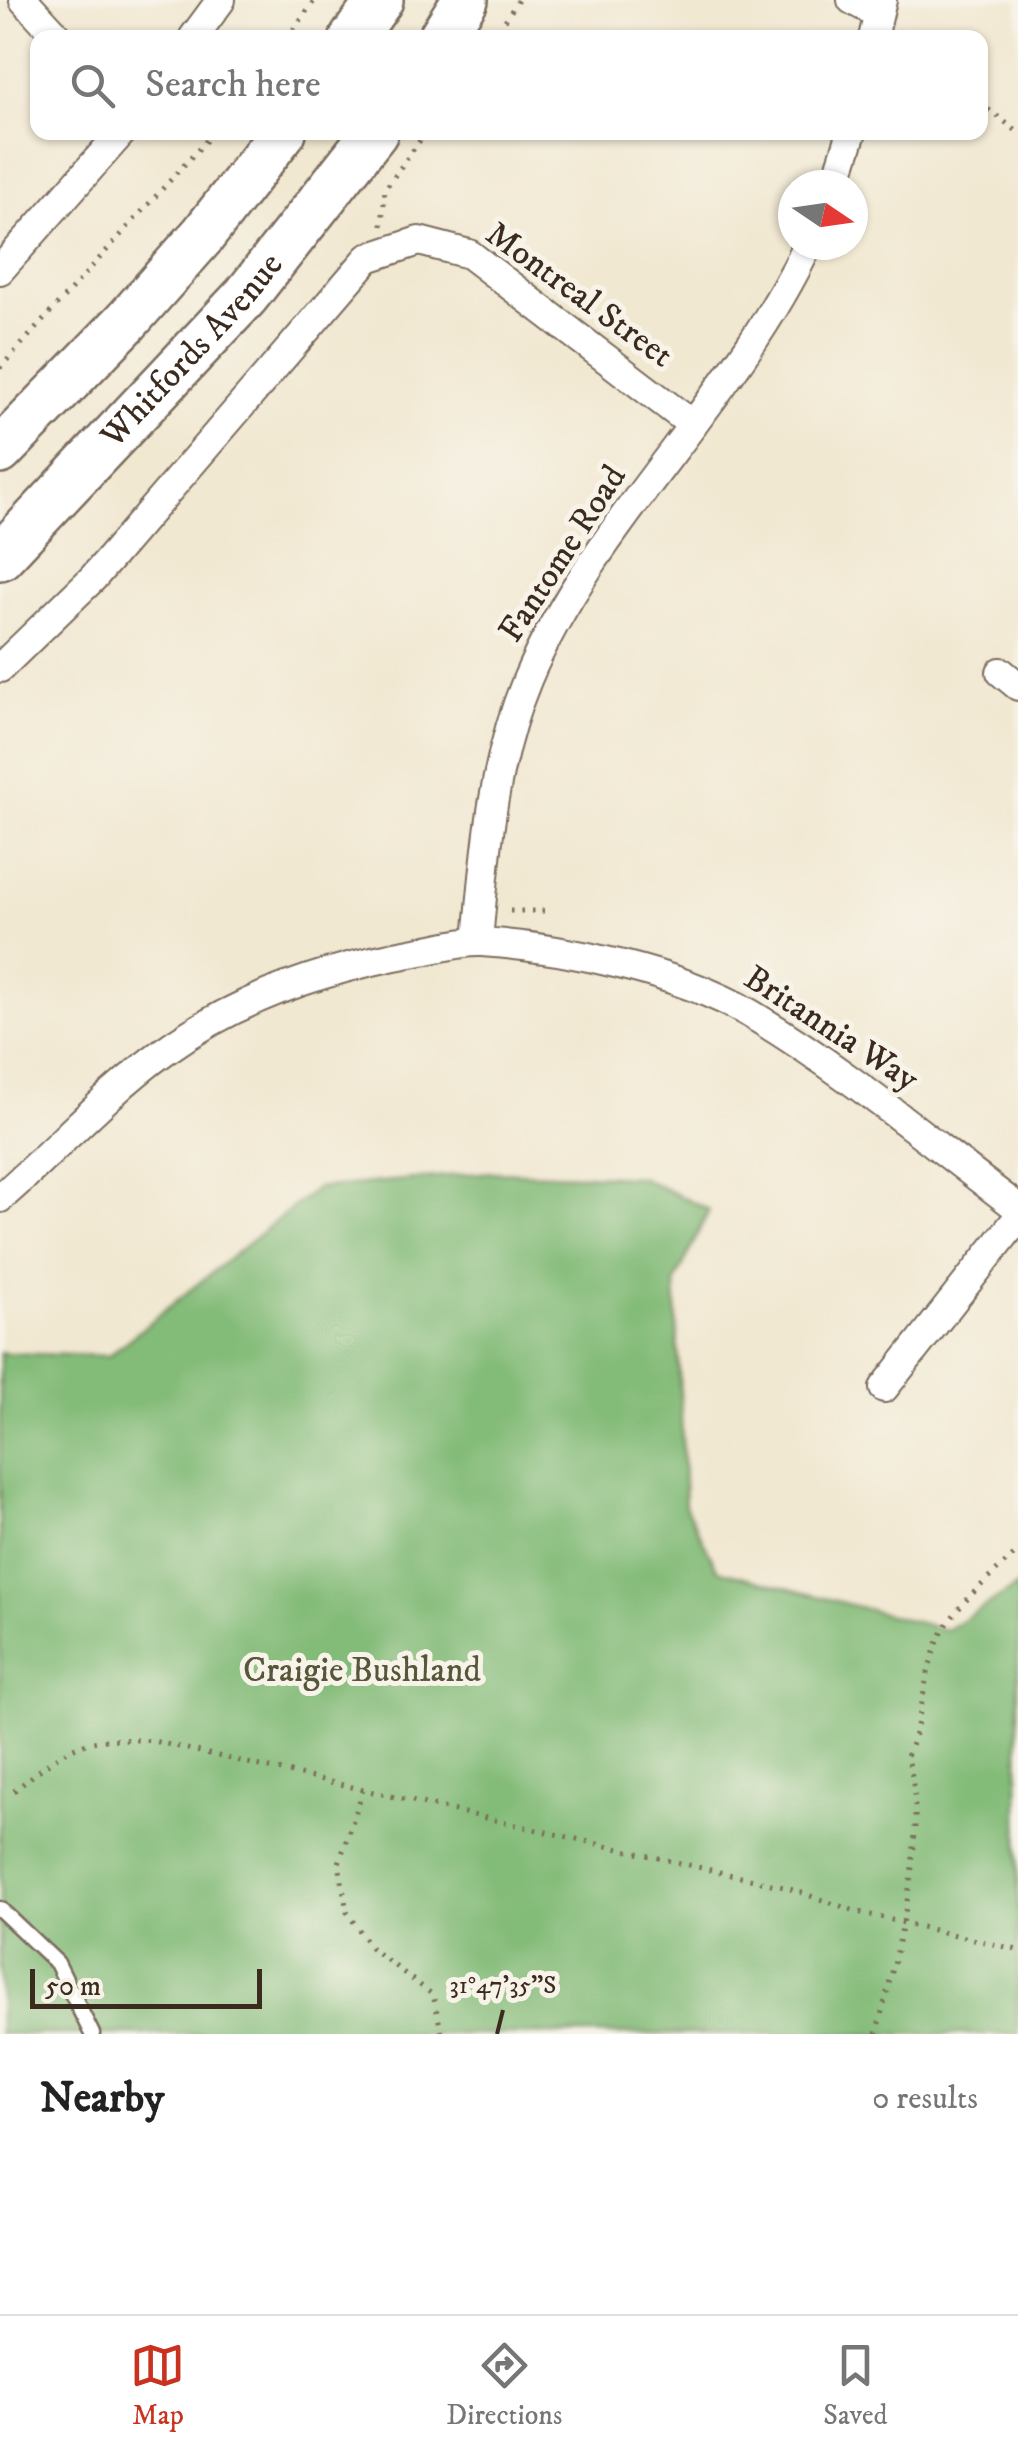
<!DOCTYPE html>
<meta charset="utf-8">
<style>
body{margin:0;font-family:"IM FELL DW Pica",serif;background:#f2f2f2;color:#222}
.compass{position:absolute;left:778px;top:170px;width:90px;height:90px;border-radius:50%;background:#fff;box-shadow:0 2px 8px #0004;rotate:103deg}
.scale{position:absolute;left:30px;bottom:25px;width:232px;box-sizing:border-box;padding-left:10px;border:5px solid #3b2a1e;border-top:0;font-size:28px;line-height:35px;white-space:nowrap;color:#3b2a1e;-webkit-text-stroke:8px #f7f3e8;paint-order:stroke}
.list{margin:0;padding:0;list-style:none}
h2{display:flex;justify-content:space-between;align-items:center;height:130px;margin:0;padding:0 40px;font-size:42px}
h2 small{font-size:32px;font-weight:400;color:#767676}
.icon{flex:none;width:55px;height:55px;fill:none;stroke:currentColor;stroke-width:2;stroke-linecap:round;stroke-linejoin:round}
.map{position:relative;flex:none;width:1018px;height:2034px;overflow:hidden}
.search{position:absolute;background:#fff;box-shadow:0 2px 8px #0004;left:30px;right:30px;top:30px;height:110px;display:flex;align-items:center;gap:25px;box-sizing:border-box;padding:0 35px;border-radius:20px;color:#767676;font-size:38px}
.sheet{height:280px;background:#fff}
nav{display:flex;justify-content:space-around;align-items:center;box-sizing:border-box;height:140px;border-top:2px solid #e0e0e0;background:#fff;font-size:28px;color:#767676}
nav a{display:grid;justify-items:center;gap:5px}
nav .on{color:#c8321e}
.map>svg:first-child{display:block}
.forest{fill:#83bb78;stroke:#5f724b;stroke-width:2.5}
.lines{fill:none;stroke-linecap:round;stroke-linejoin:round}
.lane-casing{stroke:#7b6c5d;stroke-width:19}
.street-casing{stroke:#7b6c5d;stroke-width:32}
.primary-casing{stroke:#7b6c5d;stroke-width:50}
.path{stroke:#7b6c5d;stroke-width:5;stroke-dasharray:2.5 8;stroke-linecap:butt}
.lane{stroke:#fff;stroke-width:14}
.street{stroke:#fff;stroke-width:28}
.primary{stroke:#fff;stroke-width:45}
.ticks{fill:none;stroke:#3b2a1e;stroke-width:4}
.labels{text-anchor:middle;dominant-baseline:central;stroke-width:10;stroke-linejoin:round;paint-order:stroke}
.street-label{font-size:35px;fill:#3b2a1e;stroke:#f7f3e8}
.park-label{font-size:35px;fill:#55563a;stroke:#f7f3e8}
.ticks-label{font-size:25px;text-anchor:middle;fill:#3b2a1e;stroke:#f7f3e8;stroke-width:10;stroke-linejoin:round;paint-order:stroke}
</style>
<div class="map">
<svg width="1018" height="2034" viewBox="0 0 1018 2034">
<rect width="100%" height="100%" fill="#f7f3e8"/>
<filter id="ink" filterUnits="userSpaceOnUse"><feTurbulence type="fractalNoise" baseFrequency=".01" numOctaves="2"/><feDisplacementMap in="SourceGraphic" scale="20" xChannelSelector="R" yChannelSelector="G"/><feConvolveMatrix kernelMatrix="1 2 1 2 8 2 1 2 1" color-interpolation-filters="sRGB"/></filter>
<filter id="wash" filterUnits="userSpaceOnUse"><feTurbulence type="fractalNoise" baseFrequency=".0048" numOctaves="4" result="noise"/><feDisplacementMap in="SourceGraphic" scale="40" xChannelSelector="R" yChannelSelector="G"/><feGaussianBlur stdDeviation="2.25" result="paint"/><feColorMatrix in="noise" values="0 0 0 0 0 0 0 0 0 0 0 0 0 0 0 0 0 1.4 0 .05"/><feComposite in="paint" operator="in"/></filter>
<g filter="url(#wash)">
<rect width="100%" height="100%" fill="#f1e8d1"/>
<!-- forest -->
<path class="forest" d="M492,1172L640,1177L709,1210L675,1282L685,1506L718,1570L946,1630L1018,1586V2034H0V1353L108,1356L317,1188Z"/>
</g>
<g filter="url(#ink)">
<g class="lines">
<!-- lane casing -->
<g class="lane-casing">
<path id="lane" d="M0,1909L57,1963L92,2034"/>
</g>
<!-- street casing -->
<g class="street-casing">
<path id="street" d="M24,0L59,38
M852,0L878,14
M193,38L221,0
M873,38L882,0
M835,185L852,132
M0,270L122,132
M0,668L93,578L368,258L419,241L469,254L693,425
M1001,672L1018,686
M478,941C486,852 492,764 527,680C592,525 735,400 808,245
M0,1198C55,1151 104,1095 163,1052C239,997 330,967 421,951C440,948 462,941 481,942C562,947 679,972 749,1013C844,1069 930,1142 1018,1208
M884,1388L1018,1218"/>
</g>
<!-- primary casing -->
<g class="primary-casing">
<g id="primary">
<path d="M353,38L380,0"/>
<path d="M441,38L465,0"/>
<path d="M0,451L126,322L203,235L283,132"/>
<path id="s1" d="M0,557L246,296L375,132"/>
</g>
</g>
<!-- path -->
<path class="path" d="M287,38L315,0
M494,38L518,0
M980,103L1018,132
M382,226L385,189L426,132
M0,368L214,132
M510,911H547
M363,1790L339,1863L347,1912L371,1948L433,1995L442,2034
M14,1791C69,1746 79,1735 153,1741L784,1887L858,1912L1018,1950
M876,2034C896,1959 931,1831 907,1756C924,1718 922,1675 940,1637C955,1605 993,1575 1018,1551"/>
<!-- lane -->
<use href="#lane" class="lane"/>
<!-- street -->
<use href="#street" class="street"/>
<!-- primary -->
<use href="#primary" class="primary"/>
</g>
</g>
<!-- ticks -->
<path class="ticks" d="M497,2034L503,2010"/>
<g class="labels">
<!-- street labels -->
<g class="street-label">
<text transform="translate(579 295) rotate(36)">Montreal Street</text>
<text stroke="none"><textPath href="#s1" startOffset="282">Whitfords Avenue</textPath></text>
<text transform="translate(563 554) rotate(-57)">Fantome Road</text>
<text transform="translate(831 1029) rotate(33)">Britannia Way</text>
</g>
<!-- park labels -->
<g class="park-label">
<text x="362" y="1671">Craigie Bushland</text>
</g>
</g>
<g class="ticks-label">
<text x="503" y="1993">31°47'35"S</text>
</g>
</svg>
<svg class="compass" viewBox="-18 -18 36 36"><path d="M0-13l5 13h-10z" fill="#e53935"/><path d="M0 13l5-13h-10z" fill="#767676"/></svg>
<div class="scale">50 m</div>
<div class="search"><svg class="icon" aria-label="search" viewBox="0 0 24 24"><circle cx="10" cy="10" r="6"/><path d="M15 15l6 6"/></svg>Search here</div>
</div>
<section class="sheet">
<h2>Nearby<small>0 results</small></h2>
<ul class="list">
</ul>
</section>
<nav>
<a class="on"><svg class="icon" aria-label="map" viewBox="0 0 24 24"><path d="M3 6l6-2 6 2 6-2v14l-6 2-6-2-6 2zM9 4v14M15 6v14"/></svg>Map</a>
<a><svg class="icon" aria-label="directions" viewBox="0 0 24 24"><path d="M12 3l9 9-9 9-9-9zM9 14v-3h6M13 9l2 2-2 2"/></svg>Directions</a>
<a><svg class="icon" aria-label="saved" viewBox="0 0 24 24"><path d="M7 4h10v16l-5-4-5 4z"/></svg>Saved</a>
</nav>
